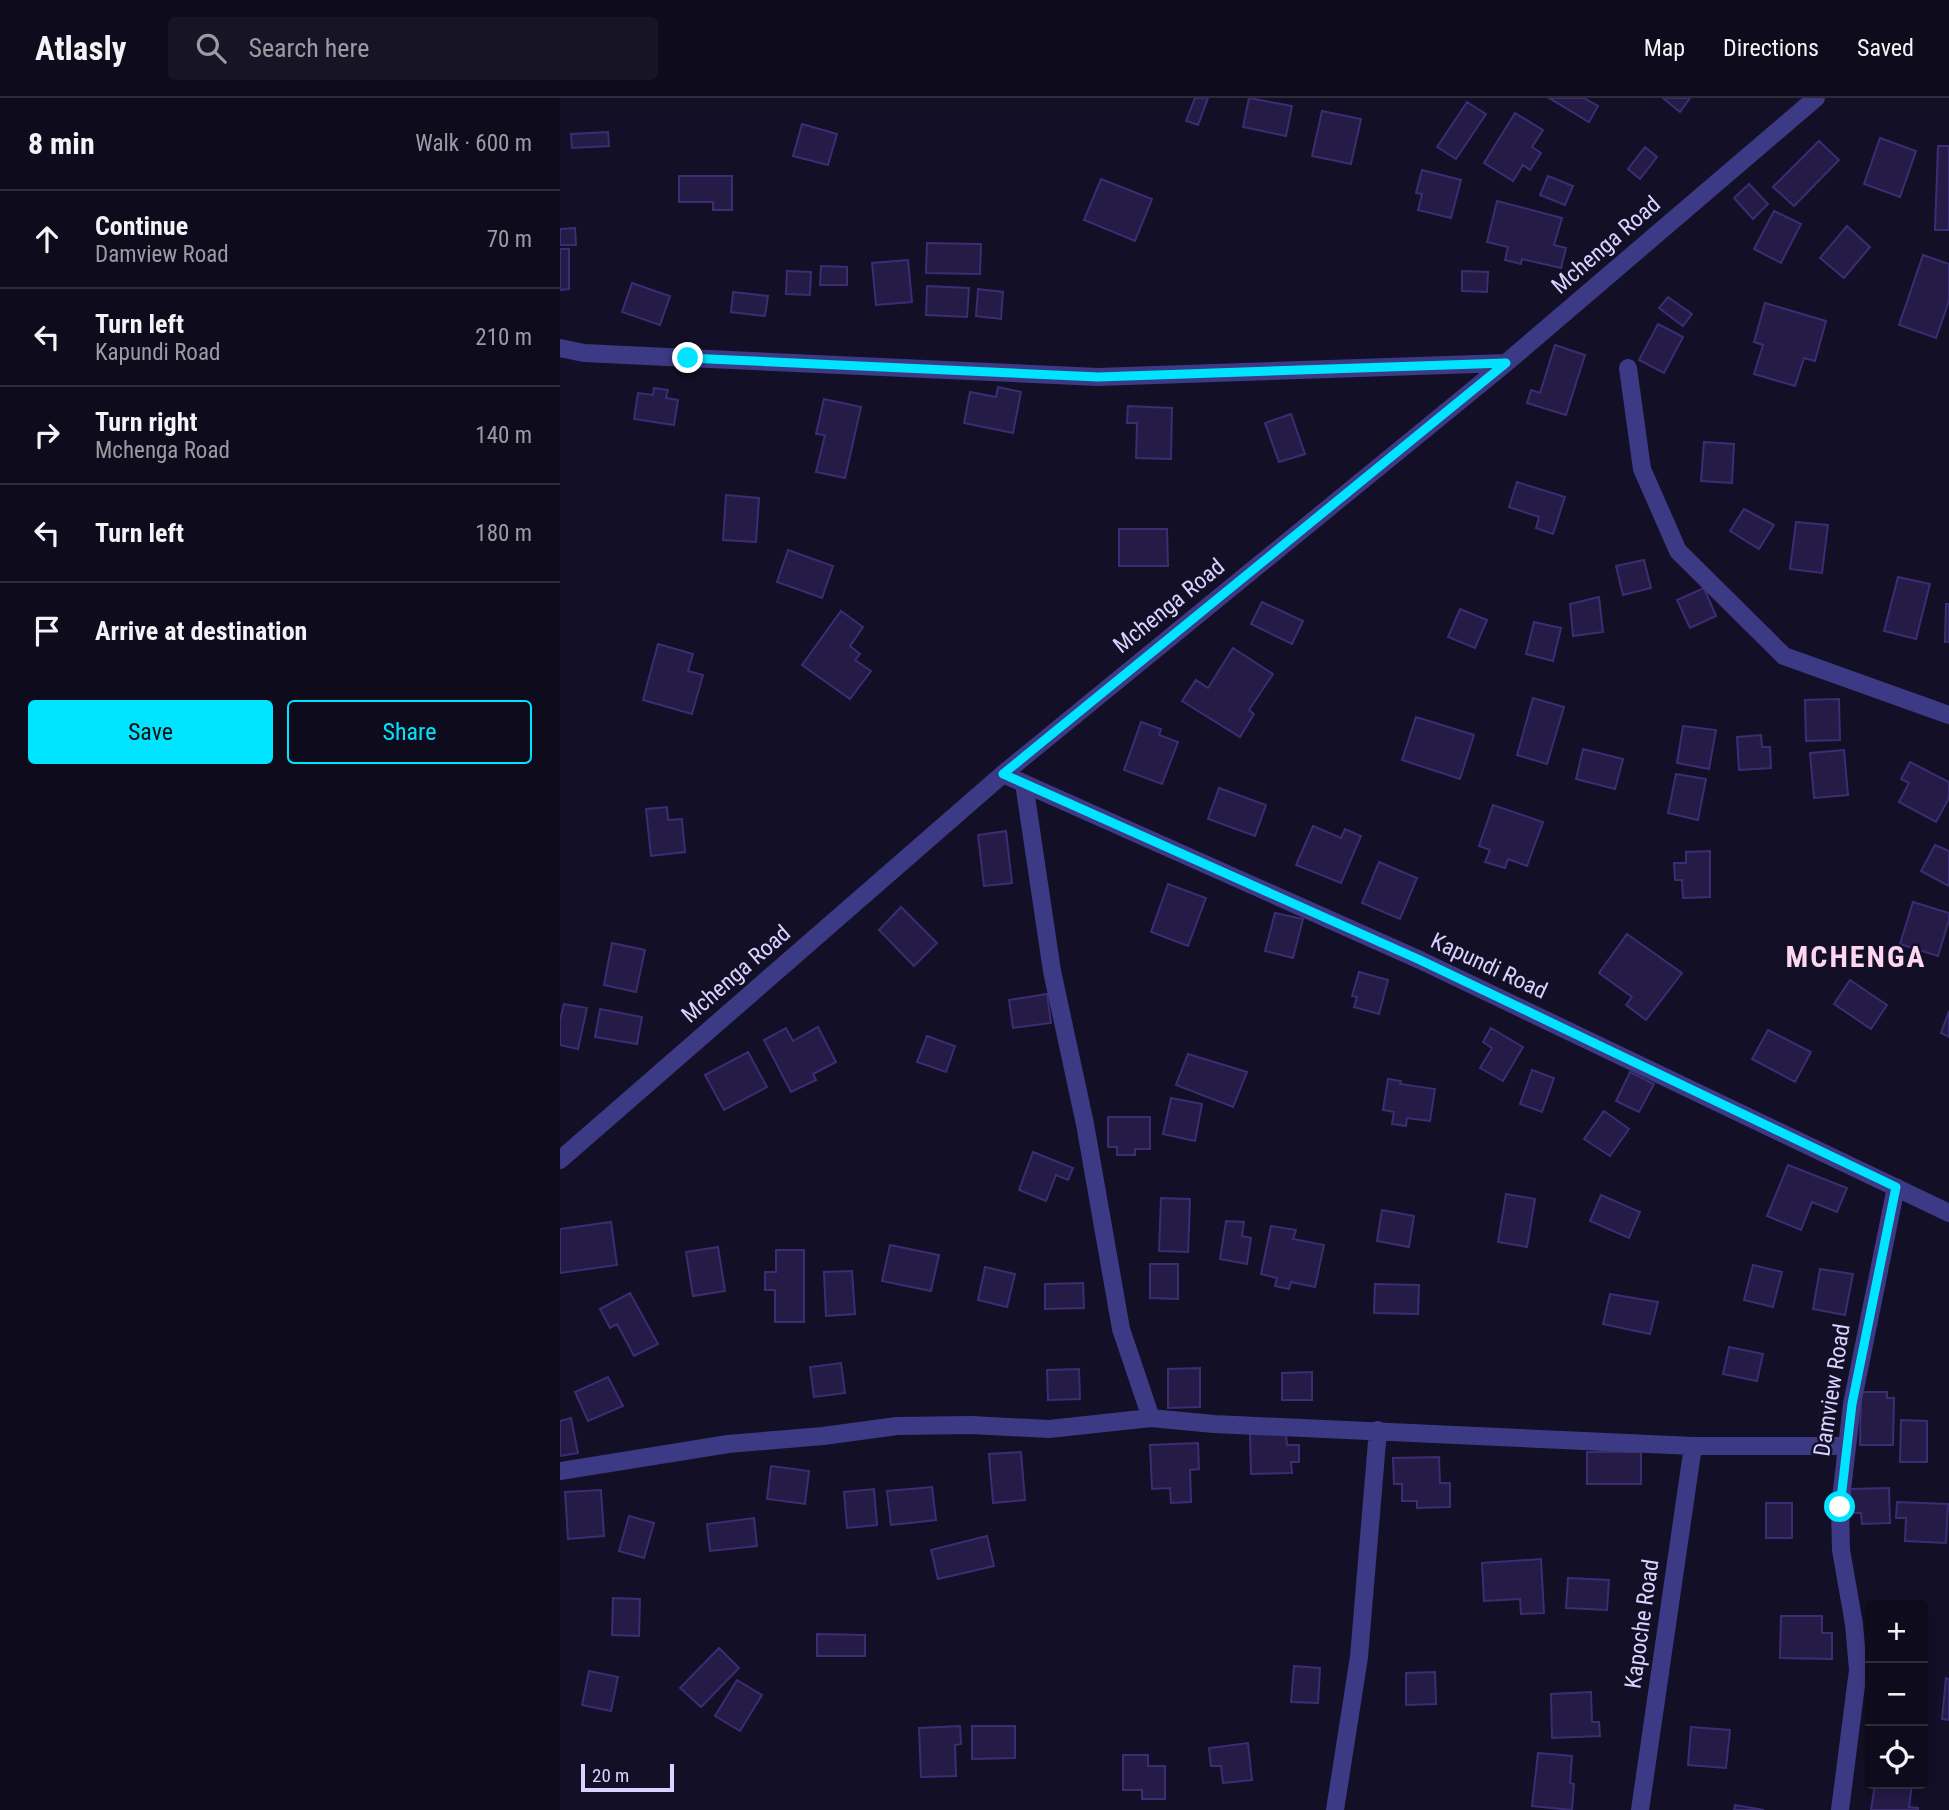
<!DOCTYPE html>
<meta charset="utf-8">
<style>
body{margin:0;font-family:"Roboto Condensed",sans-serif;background:#171425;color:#f1f3f6}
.controls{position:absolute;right:21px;bottom:21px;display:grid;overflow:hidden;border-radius:7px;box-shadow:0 4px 10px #0003}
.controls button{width:63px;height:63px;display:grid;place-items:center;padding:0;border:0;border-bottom:2px solid #2e2b3b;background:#0e0b1c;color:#f1f3f6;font:35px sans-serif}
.scale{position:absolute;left:21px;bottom:18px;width:93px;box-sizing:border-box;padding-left:7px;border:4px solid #d9d4ff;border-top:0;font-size:19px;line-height:24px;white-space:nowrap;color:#d9d4ff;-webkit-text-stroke:5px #130f26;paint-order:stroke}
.stop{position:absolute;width:21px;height:21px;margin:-16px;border:5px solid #00e5ff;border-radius:50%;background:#fff}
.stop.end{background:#00e5ff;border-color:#fff;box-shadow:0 2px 7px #0008}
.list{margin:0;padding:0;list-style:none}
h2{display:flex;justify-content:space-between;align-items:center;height:91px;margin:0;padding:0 28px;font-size:30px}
h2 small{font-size:23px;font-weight:400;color:#9b9ba3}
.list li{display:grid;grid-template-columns:46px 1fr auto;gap:21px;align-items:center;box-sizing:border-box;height:98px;padding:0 28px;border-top:2px solid #2e2b3b}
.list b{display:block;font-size:26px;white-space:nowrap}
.list p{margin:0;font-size:23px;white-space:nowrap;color:#9b9ba3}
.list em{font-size:23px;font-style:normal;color:#9b9ba3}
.actions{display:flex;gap:14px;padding:21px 28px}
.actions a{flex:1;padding:16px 0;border:2px solid #00e5ff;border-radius:7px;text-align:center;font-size:24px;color:#00e5ff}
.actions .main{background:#00e5ff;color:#111}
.icon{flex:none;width:38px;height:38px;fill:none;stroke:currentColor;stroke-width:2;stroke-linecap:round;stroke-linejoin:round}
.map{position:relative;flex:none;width:1389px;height:1712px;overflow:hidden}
header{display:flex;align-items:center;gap:42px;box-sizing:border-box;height:98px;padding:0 35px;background:#0e0b1c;border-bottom:2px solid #2e2b3b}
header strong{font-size:33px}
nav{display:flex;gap:38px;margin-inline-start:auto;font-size:24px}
.search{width:490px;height:63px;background:#171425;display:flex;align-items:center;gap:18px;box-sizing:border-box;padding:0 24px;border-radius:7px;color:#9b9ba3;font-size:26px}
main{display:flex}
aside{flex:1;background:#0e0b1c}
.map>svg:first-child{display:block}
.building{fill:#241b47;stroke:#3b2d73;stroke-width:2}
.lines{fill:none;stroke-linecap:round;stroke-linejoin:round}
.minor{stroke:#3d3a85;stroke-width:18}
.route{stroke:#00e5ff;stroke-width:9}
.labels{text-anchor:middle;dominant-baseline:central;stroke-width:5;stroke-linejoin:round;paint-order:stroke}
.street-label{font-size:23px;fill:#d9d4ff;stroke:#130f26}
.district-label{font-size:30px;font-weight:bold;letter-spacing:2px;fill:#ffd6f0;stroke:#130f26}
</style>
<header>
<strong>Atlasly</strong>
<div class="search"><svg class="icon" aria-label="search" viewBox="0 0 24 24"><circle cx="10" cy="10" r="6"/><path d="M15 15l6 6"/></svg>Search here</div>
<nav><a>Map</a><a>Directions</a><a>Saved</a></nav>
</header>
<main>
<aside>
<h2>8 min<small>Walk · 600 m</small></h2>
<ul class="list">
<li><svg class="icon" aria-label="ahead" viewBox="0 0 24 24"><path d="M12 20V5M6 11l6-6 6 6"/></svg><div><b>Continue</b><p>Damview Road</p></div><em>70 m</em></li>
<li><svg class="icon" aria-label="left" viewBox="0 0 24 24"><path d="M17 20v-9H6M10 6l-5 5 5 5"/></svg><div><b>Turn left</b><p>Kapundi Road</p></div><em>210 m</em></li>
<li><svg class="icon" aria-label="right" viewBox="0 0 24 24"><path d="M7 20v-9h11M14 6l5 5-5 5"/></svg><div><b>Turn right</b><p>Mchenga Road</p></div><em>140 m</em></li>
<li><svg class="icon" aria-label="left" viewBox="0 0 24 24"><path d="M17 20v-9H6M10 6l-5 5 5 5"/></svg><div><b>Turn left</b></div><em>180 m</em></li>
<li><svg class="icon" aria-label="arrive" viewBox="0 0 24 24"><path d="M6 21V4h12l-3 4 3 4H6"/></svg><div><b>Arrive at destination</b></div></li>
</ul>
<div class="actions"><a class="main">Save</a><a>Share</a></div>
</aside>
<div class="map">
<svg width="1389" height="1712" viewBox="0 0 1389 1712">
<rect width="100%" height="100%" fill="#130f26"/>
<!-- building -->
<path class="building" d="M635,0H648L638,27L626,23Z
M689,0L732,8L726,38L683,29Z
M989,0H1024L1038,8L1029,24Z
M1103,0H1130L1120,14Z
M907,4L926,16L896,61L877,49Z
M762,13L801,21L791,66L752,58Z
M955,15L983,32L972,49L981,55L970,72L963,67L953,83L924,65Z
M242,26L277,36L268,67L233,58Z
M48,34L49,48L12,50L11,36Z
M1320,40L1356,53L1340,99L1304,86Z
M1259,43L1279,62L1234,108L1213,89Z
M1378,48H1389V132H1375Z
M1085,49L1097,59L1080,81L1068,71Z
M862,72L901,82L891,120L858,112L862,96L856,95Z
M119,78H172V112H153V104H119Z
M988,78L1013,88L1005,107L980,97Z
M541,81L592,101L575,143L524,122Z
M1189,86L1208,106L1193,121L1174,100Z
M937,103L1002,120L994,147L1006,150L1001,170L962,161L961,166L945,162L948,149L927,144Z
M1214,113L1241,126L1221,165L1194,151Z
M1287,128L1310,149L1284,180L1260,160Z
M15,130L16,147H0V131Z
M367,145L421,146L420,176L366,175Z
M0,151H9V191L0,192Z
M1363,157L1389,166V203L1376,240L1339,227Z
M348,162L352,204L316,207L312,165Z
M261,168L287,169V187H260Z
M227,173L251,174L250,197L226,196Z
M902,173L928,174L927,194L902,193Z
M72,185L110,198L100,227L62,214Z
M367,188L409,190L407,219L366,217Z
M418,191L443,194L441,221L416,218Z
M173,194L208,198L205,218L171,214Z
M1108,199L1132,216L1123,228L1099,210Z
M1205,205L1266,223L1255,263L1244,260L1235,288L1194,276L1203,247L1194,244Z
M1098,226L1123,239L1104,275L1079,262Z
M995,247L1025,257L1006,317L967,305L971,292L980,295Z
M438,289L461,294L453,335L404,325L410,294L436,299Z
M94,290L108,292L106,300L118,302L114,327L74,321L78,295L93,297Z
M264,301L301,309L285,380L256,374L265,337L256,336Z
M568,308L612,310L611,361L576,360L577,325H567Z
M731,316L745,356L719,364L705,325Z
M1144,344L1174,346L1172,385L1141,383Z
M957,384L1005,399L993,436L976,430L979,419L949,409Z
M166,397L199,400L196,444L163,442Z
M1184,411L1214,427L1199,451L1170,433Z
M1236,424L1268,427L1262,475L1230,471Z
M559,431H607L608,468H559Z
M228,452L273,468L262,500L217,484Z
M1084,462L1091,490L1063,497L1056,468Z
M1338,479L1370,486L1356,541L1324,533Z
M1144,490L1156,518L1130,530L1117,502Z
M1039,499L1043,534L1013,538L1010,506Z
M702,504L743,523L732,546L691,526Z
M1386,506H1389V544H1385Z
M900,511L927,522L915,550L888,539Z
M281,513L303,529L290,548L300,556L295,562L311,573L290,601L242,567Z
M974,524L1001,530L993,563L966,556Z
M98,546L133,556L128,573L143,577L132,616L83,602Z
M673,550L713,576L689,612L694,616L680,639L622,603L636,582L648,590Z
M973,600L1004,609L987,666L957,657Z
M1279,601L1280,642L1246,643L1245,602Z
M856,619L914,637L900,681L842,662Z
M581,624L601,631L599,637L618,644L602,686L564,672Z
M1123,628L1156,632L1149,671L1117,665Z
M1201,637L1202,649H1210L1211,670L1179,672L1177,639Z
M1023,651L1063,661L1055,691L1016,681Z
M1284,652L1288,697L1254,700L1250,655Z
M1350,664L1389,684V700L1376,724L1339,704L1349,685L1341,681Z
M1116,676L1146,681L1138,722L1108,715Z
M659,690L706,707L695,738L648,721Z
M933,707L983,724L967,768L948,761L945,770L925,764L930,752L919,748Z
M107,709L108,722L122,721L125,754L91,758L86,711Z
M753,728L781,740L785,731L801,738L781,785L736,767Z
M446,733L452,785L424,788L418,737Z
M1375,747L1389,753V788L1361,773Z
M1150,753V799L1123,800L1122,782H1115L1114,765H1126V754Z
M819,764L857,780L840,821L802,805Z
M608,786L646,800L628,848L591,834Z
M1353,804L1389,815V822L1378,858L1340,846Z
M341,809L377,845L354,868L319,832Z
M715,815L743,821L733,860L705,853Z
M1067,836L1122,875L1086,922L1066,907L1072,899L1039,875Z
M52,845L85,852L76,894L44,887Z
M799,874L828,882L819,916L794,909L797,899L792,898Z
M1290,882L1327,907L1311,931L1274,906Z
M487,896L491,925L453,930L449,902Z
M4,906L27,910L18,951L0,947V922Z
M40,911L82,919L77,946L35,939Z
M1389,913V939L1381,935Z
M258,929L276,964L253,976L256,982L231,994L204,942L226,930L233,943Z
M931,930L963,949L943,983L920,970L932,950L923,944Z
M1208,932L1251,954L1235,984L1192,961Z
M367,938L395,948L386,974L357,964Z
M188,954L207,989L164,1012L145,977Z
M628,956L687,974L673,1009L616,987Z
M972,972L994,980L982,1014L960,1006Z
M1070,974L1094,986L1079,1014L1056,1003Z
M828,981L841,983L840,986L875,991L870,1023L847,1020L846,1028L832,1026L834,1014L823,1012Z
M611,1000L642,1006L635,1043L603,1036Z
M1044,1013L1069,1031L1050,1058L1024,1041Z
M548,1019H590V1051H575V1057H557V1049H548Z
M473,1054L513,1070L508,1082L496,1077L486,1103L459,1092Z
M1228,1067L1287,1090L1277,1114L1252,1104L1241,1132L1207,1118Z
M946,1096L975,1101L967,1149L938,1144Z
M1041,1097L1080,1114L1069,1140L1030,1123Z
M601,1100L630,1101L628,1154L599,1153Z
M822,1112L854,1118L849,1149L817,1143Z
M666,1123L684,1124L682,1138L691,1140L687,1166L660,1161Z
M51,1124L57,1167L0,1175V1131Z
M711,1128L736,1132L733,1141L764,1147L755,1189L731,1184L729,1191L715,1188L717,1180L701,1176Z
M330,1147L379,1157L371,1193L322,1183Z
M158,1149L165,1193L133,1198L126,1154Z
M216,1152H244V1224H215V1192H205V1174H216Z
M590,1166H618V1201L590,1200Z
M1193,1167L1222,1174L1213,1209L1184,1202Z
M425,1169L455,1176L447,1209L418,1202Z
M1260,1171L1293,1176L1285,1217L1253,1211Z
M292,1173L295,1216L266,1218L264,1174Z
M523,1185L524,1210L485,1211V1186Z
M815,1186L859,1187L858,1216L814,1215Z
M70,1195L98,1246L74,1258L57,1226L50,1230L40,1211Z
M1050,1196L1098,1204L1090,1236L1043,1226Z
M1169,1249L1203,1256L1197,1283L1163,1276Z
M281,1265L285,1295L254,1299L250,1269Z
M640,1270V1309L608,1310V1271Z
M519,1271L520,1301L488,1302L487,1272Z
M752,1274V1302H722V1275Z
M48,1279L63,1308L28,1323L15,1294Z
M1301,1294H1327V1300H1334L1333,1347H1300Z
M11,1320L18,1355L0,1358V1323Z
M1341,1322L1367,1323V1364H1340Z
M726,1335L727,1347H739V1364H731L732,1375L691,1376L690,1336Z
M638,1345L639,1371L630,1372L631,1404L611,1405L610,1390L592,1391L590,1347Z
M461,1354L465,1402L433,1405L429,1356Z
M1027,1354H1081V1386H1027Z
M879,1359L880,1385H890V1409L857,1410V1403H842V1386H834L833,1360Z
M211,1368L249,1373L245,1406L207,1401Z
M372,1389L376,1422L331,1427L327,1393Z
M1329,1390L1330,1425L1302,1426L1301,1415H1291L1290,1391Z
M314,1391L317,1427L287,1430L284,1394Z
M41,1392L44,1438L8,1441L5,1394Z
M1337,1404L1388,1406L1386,1445L1345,1443L1346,1420H1336Z
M1206,1405H1232V1440H1206Z
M69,1418L94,1425L84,1460L59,1453Z
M194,1420L197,1448L150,1453L147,1426Z
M427,1438L434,1468L378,1481L371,1452Z
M981,1461L984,1515L961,1516L960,1501L924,1503L922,1465Z
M1008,1480L1049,1482L1047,1512L1006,1510Z
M53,1500L80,1501L79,1538L52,1537Z
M1221,1518H1262V1535H1272V1561L1220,1560Z
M257,1536L305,1537V1558H257Z
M159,1550L179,1570L141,1609L120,1590Z
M734,1568L760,1570L758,1605L731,1604Z
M29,1573L58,1579L51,1613L22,1607Z
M875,1574L876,1606L846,1607V1575Z
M1386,1580L1389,1581V1622L1382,1621Z
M177,1582L202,1597L180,1633L155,1618Z
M1031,1594L1032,1624H1039L1040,1638L992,1640L991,1596Z
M400,1628L401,1646L395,1647L396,1678L361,1679L359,1630Z
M412,1628H455V1660L412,1661Z
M1131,1629L1170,1632L1166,1670L1128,1667Z
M688,1645L692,1682L663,1685L661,1668H651L649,1650Z
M978,1655L1012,1658L1010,1685L1014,1686L1012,1712L972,1708Z
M563,1657H588V1668H605V1701H582V1692H563Z
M1315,1686H1352L1349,1709L1358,1710V1712H1311Z
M1175,1707L1204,1712H1174Z"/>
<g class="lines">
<!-- minor -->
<path class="minor" d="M0,250L24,255L128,260L538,279L946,265
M1068,270L1082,371L1118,453L1224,558L1389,617
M443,676L860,862L1389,1115
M464,685L492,873L525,1026L561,1231L591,1320
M0,1062L443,676L946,265L1256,0
M0,1373L168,1346L263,1338L337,1328L411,1327L489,1331L591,1320L654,1326L1133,1348H1286
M775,1712L799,1559L818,1332
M1080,1712L1133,1348
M1280,1712L1298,1572L1294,1526L1281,1452L1280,1409L1292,1306L1336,1089"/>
</g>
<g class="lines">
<!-- route -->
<path class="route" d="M128,260L538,279L946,265L443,676L860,862L1336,1089L1292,1306L1280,1409"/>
</g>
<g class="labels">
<!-- street labels -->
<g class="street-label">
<text transform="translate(1046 147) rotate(-41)">Mchenga Road</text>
<text transform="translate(609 508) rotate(-39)">Mchenga Road</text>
<text transform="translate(929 868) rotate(25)">Kapundi Road</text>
<text transform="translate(176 876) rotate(-41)">Mchenga Road</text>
<text transform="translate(1272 1292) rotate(-81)">Damview Road</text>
<text transform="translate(1082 1526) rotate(-82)">Kapoche Road</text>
</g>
<!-- district labels -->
<g class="district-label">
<text x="1296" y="858">MCHENGA</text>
</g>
</g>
</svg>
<div class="controls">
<button>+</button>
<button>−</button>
<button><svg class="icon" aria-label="locate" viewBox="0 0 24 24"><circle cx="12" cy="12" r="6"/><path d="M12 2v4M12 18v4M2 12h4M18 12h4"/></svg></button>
</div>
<div class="scale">20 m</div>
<div class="stop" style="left:1280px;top:1409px"></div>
<div class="stop end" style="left:128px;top:260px"></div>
</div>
</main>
